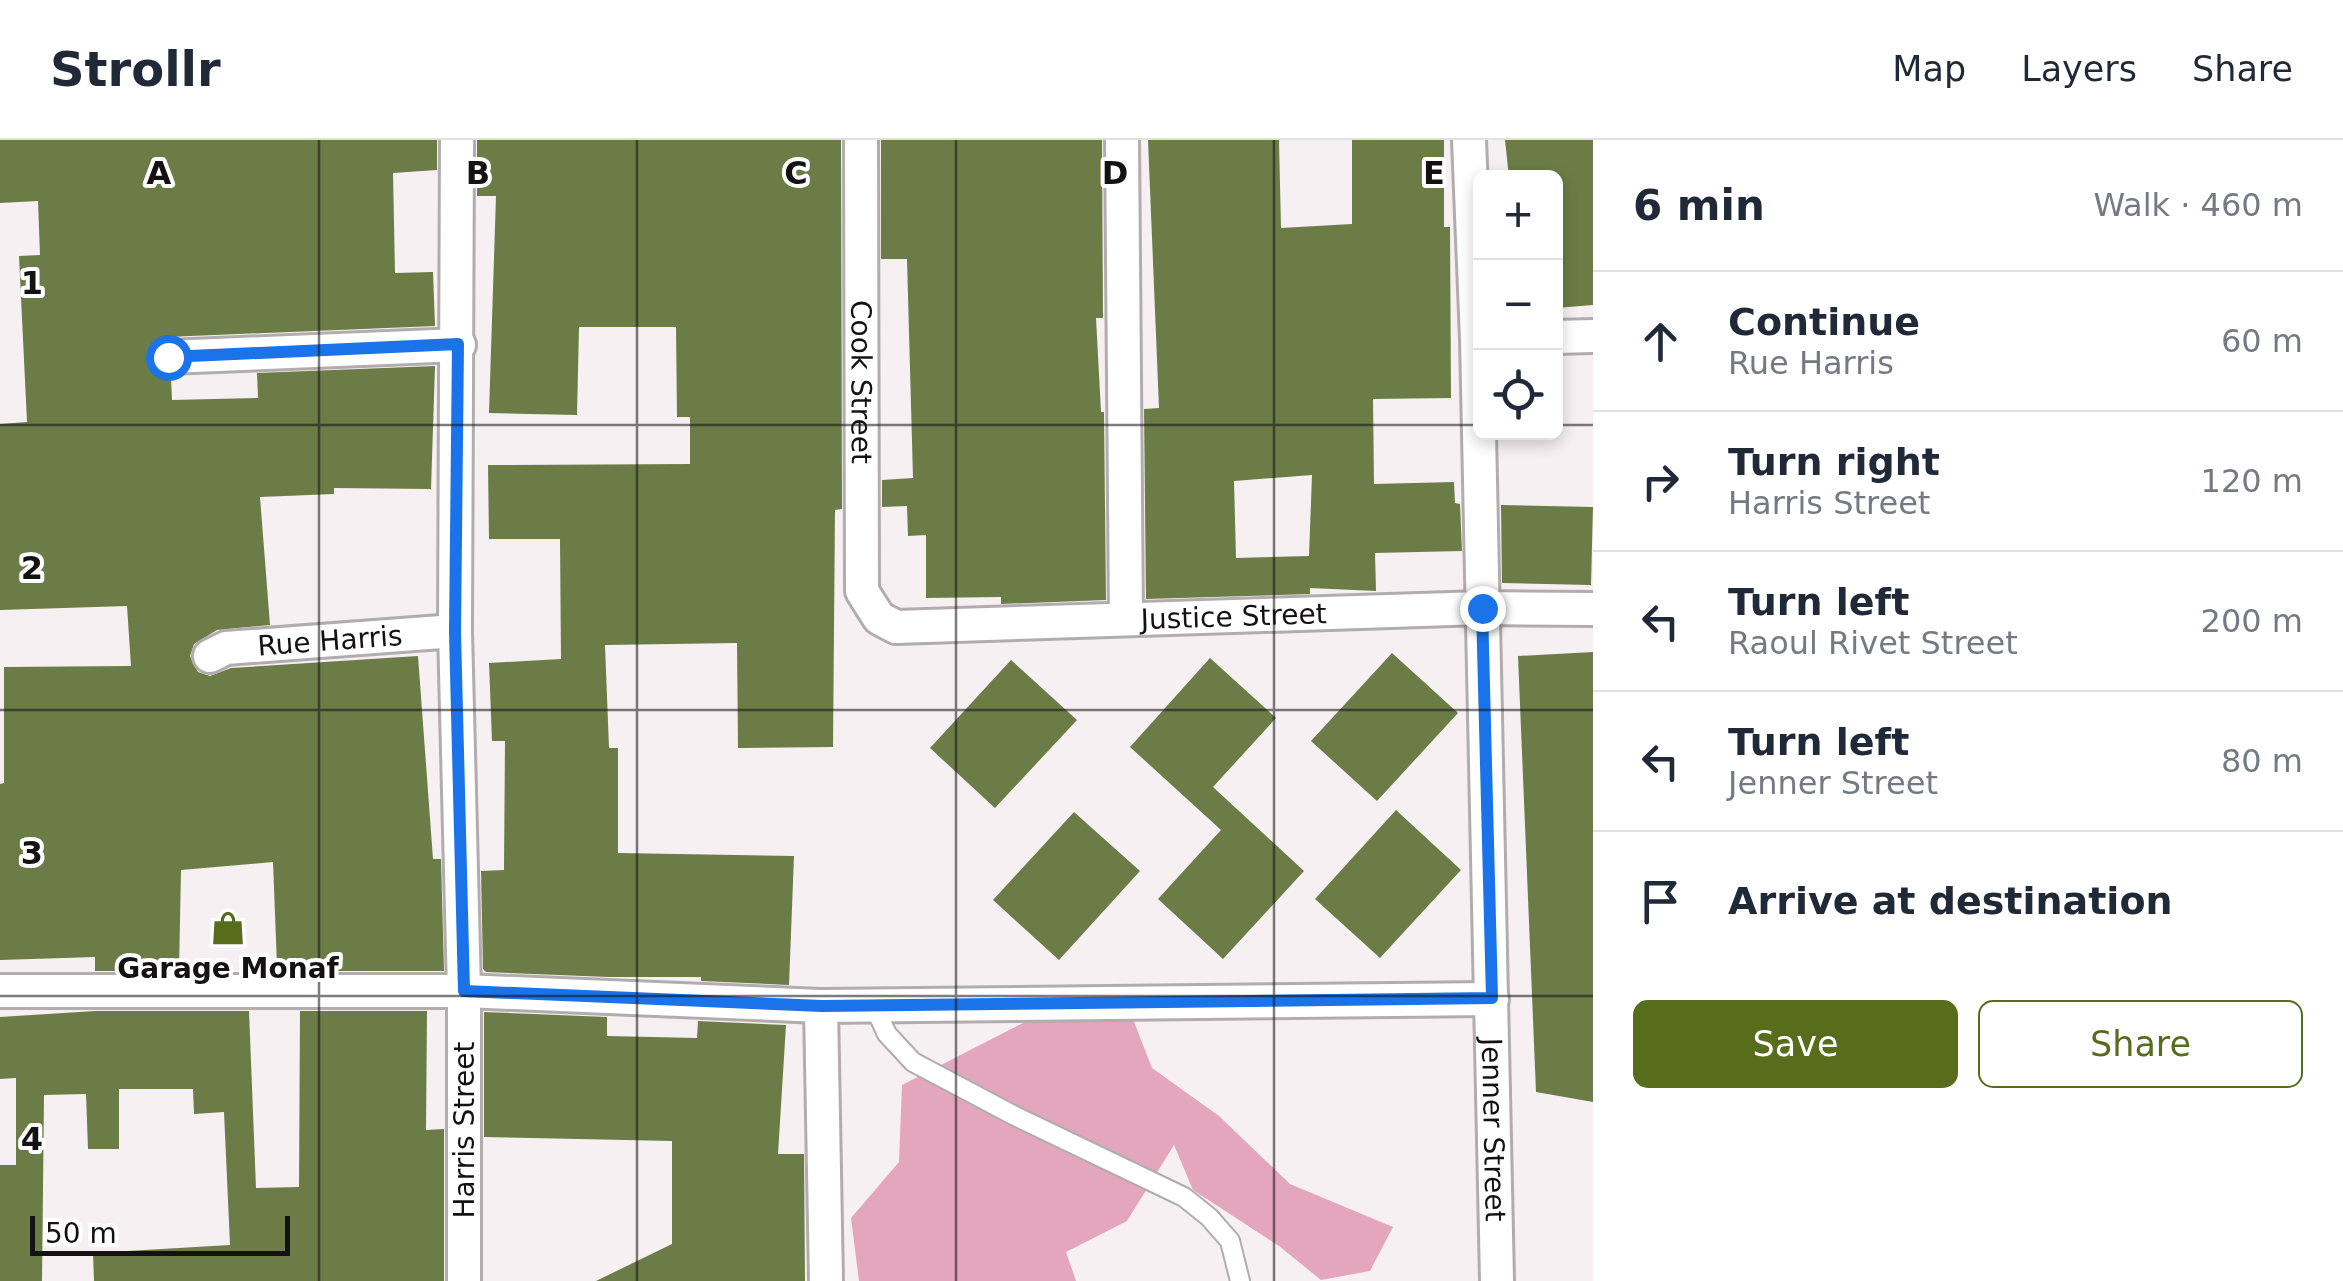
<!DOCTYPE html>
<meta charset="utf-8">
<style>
body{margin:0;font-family:"DejaVu Sans",sans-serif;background:#f6f6f7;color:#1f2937}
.controls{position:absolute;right:30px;top:30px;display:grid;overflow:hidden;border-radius:15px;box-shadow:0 5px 15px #0003}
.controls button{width:90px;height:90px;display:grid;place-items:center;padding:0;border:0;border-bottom:2px solid #e0e1e3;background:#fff;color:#1f2937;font:50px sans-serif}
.scale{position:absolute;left:30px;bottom:25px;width:260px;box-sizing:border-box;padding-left:10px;border:5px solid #141112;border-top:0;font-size:28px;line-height:35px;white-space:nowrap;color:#141112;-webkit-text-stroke:8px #fff;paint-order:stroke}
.stop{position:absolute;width:30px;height:30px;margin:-22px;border:8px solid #1a73e8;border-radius:50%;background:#fff}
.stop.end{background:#1a73e8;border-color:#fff;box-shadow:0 2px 10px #0008}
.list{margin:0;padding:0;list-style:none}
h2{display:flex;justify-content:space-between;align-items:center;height:130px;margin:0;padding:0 40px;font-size:42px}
h2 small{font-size:32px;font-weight:400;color:#747a83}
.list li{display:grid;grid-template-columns:65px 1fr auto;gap:30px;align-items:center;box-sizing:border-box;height:140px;padding:0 40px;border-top:2px solid #e0e1e3}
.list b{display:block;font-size:38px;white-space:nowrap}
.list p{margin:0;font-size:32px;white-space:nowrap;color:#747a83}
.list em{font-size:32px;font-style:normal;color:#747a83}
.actions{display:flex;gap:20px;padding:30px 40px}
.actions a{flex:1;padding:22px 0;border:2px solid #576d1c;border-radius:15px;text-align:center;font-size:35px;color:#576d1c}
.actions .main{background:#576d1c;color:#fff}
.icon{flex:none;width:55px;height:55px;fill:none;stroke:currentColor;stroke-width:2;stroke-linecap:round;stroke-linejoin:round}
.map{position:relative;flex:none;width:1593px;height:1141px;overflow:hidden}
header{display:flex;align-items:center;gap:60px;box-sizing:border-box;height:140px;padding:0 50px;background:#fff;border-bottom:2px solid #e0e1e3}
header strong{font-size:48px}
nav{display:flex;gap:55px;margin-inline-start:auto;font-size:35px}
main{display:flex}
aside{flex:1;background:#fff}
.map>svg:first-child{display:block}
.forest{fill:#e4a6bd}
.building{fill:#6b7c47;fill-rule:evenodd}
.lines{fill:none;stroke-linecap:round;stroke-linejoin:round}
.service-casing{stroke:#b3acae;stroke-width:22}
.minor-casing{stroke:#b3acae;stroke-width:38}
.service{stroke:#fff;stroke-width:18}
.minor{stroke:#fff;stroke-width:32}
.route{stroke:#1a73e8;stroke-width:12}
.grid{fill:none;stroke:#141112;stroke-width:2.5;stroke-opacity:0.55}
.labels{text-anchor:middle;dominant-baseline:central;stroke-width:8;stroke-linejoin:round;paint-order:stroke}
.street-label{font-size:28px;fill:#141112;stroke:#fff}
.poi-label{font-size:28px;font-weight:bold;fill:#141112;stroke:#fff}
.grid-label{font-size:32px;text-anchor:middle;font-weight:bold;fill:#141112;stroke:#fff;stroke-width:8;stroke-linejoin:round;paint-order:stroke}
</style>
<header>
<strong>Strollr</strong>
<nav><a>Map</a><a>Layers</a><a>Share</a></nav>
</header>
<main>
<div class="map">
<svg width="1593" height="1141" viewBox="0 0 1593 1141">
<rect width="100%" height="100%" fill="#f6f0f2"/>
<!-- forest -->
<path class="forest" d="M1131,874L1152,928L1219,976L1290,1044L1393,1087L1370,1131L1321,1140L1279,1106L1193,1050L1174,1005L1127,1081L1066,1112L1076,1141H859L851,1078L899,1022L902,945L1023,883Z"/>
<!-- building -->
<path class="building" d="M0,0H437V30L393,33L395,133L433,132L435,186L167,197L157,201L148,217L151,227L158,234L171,237L172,260L258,258L257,233L435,226L431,349L334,348V354L260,357L270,485L217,490L194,504L190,516L198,532L210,536L231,528L418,516L433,719H441L444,831H301V825L277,826L273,722L181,730L179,831H95V817L0,820V644L4,643V527L131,526L127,466L0,470V284L27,282L19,116L40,115L38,61L0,63Z
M477,0H841L842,369L835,370L833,607L738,608L737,503L605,505L609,608H618V713L794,716L789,845L701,841V837H608L486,832L483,829L481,731L504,730L505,601H492L489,523L561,519L560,399H489L488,325L690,324V277H677L676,187H579L577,275L489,273L496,56H477Z
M881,0H1102L1103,178H1096L1101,272H1104L1106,460L1001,464V457L926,458V395L908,396L907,366L882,367V340L913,338L907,119H881Z
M1148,0H1279L1281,88L1352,84V0H1444V87H1450L1451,258L1373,259L1374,344L1454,342L1455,363L1460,364L1462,411L1375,413L1376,451L1310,448V454L1146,459L1144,269L1159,268ZM1312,335L1309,416L1236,418L1234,341Z
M1505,0H1593V165L1556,168V38H1509Z
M1501,365L1593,367L1591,445L1502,443Z
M1593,512V962L1536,952L1518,516Z
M1392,513L1458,573L1377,661L1311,601Z
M1210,518L1276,578L1213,647L1304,731L1223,819L1158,759L1221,690L1130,607Z
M1011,520L1077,580L995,668L930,608Z
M1396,670L1461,730L1380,818L1315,759Z
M1074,672L1140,731L1059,820L993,760Z
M95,871H249L256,1048L299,1047L300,871H427L426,990L444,989V1141H94L93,1113L230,1105L224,972L194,974L193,949H119V1009H88L86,954L44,955L42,1141H0V1025H16V938L0,939V877Z
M484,872L607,877V896L697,898L698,881L786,885L778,1014H804L805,1141H596L672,1104V1001L484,997Z"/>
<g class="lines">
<!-- service casing -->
<g class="service-casing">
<path id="service" d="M873,864L887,894L913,922L1015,976L1184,1057L1209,1077L1230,1101L1240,1141"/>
</g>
<!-- minor casing -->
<g class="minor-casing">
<g id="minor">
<path d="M457,0L455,491L464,851V1141"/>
<path id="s1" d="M861,0L862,451L879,478L896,487L1482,468L1593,469"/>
<path d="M1122,0L1126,478"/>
<path id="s2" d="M1469,0L1477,199L1497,1141"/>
<path d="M1556,197L1593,196"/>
<path d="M168,217L459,205"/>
<path id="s3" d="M210,516L226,508L455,491"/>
<path d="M0,851H464L821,866L1492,859"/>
<path d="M821,866L826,1141"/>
</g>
</g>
<!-- service -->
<use href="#service" class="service"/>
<!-- minor -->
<use href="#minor" class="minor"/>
</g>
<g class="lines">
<!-- route -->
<path class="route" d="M168,217L458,204L455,492L464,851L822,866L1492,858L1482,468"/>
</g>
<!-- grid -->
<path class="grid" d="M319,0V1141M637,0V1141M956,0V1141M1274,0V1141M0,285H1480M1556,285H1593M0,570H1593M0,856H1593"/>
<!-- icons -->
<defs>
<g id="shop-bare" transform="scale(2.7)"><path d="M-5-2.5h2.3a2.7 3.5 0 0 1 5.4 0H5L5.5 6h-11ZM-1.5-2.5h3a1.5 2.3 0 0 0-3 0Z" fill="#576d1c" stroke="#fff" stroke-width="2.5" paint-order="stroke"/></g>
</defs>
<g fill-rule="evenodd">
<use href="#shop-bare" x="228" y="788"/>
</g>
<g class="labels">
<!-- street labels -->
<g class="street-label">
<text stroke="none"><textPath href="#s1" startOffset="242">Cook Street</textPath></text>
<text stroke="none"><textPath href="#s1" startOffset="840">Justice Street</textPath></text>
<text stroke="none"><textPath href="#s3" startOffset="122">Rue Harris</textPath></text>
<text transform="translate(464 990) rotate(-90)">Harris Street</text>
<text stroke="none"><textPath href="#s2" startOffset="990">Jenner Street</textPath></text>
</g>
<!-- poi labels -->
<g class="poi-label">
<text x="228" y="828">Garage Monaf</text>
</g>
</g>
<g class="grid-label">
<text x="159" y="44">A</text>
<text x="478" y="44">B</text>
<text x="796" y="44">C</text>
<text x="1115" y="44">D</text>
<text x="1434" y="44">E</text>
<text x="32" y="154">1</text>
<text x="32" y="439">2</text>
<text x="32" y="724">3</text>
<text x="32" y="1010">4</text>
</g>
</svg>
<div class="controls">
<button>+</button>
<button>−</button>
<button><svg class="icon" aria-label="locate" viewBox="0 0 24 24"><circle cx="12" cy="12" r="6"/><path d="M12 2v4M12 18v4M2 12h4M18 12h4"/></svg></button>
</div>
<div class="scale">50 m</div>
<div class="stop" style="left:168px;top:217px"></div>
<div class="stop end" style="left:1482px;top:468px"></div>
</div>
<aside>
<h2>6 min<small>Walk · 460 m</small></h2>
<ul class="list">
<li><svg class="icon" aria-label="ahead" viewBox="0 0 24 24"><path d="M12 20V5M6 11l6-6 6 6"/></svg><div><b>Continue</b><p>Rue Harris</p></div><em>60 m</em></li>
<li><svg class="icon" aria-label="right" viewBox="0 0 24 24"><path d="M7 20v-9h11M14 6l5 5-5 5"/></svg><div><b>Turn right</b><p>Harris Street</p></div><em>120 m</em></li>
<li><svg class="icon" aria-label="left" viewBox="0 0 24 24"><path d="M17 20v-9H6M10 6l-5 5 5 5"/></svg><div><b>Turn left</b><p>Raoul Rivet Street</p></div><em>200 m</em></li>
<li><svg class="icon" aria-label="left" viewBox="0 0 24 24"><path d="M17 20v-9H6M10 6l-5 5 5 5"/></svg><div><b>Turn left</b><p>Jenner Street</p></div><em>80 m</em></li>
<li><svg class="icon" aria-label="arrive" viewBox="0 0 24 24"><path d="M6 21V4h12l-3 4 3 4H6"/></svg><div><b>Arrive at destination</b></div></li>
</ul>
<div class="actions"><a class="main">Save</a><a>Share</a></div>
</aside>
</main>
